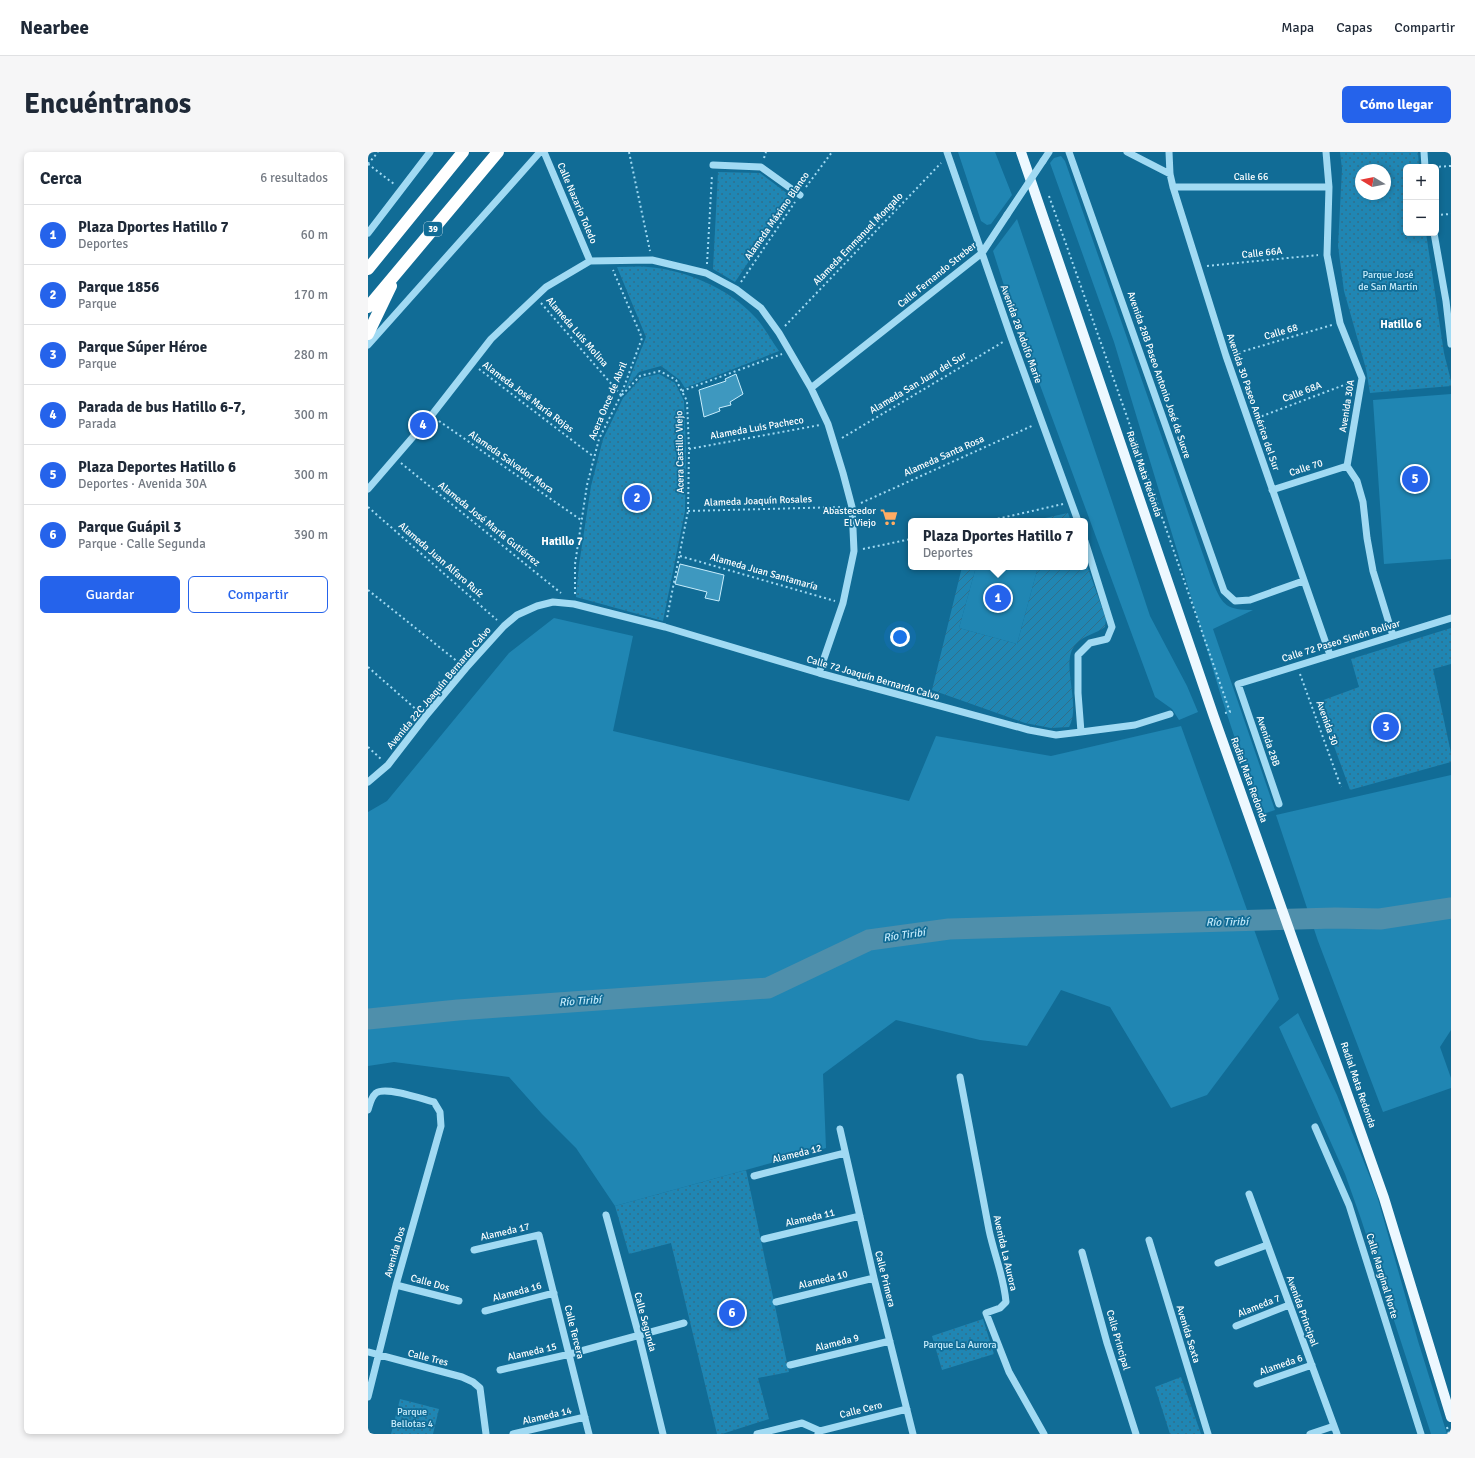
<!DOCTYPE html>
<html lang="es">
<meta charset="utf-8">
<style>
body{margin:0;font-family:Signika,sans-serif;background:#f6f6f7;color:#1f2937}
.controls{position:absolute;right:12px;top:12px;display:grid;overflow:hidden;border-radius:6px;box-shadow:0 2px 6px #0003}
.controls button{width:36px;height:36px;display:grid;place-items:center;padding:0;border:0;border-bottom:1px solid #e0e1e3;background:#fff;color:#1f2937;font:20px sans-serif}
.compass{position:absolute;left:987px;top:12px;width:36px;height:36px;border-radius:50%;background:#fff;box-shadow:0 2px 6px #0003;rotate:280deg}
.you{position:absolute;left:532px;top:485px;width:14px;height:14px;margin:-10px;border:3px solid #fff;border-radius:50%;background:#1a73e8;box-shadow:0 0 0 6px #1a73e833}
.badge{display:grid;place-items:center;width:26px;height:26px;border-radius:50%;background:#2563eb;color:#fff;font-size:13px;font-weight:700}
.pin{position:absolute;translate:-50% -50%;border:2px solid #fff;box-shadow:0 1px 4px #0006}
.popup{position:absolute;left:540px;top:366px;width:180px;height:52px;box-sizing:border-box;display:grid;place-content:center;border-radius:6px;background:#fff;filter:drop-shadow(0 1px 3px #0005);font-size:13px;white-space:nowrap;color:#747a83}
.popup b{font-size:15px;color:#1f2937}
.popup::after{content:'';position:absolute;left:50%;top:100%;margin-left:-8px;border:8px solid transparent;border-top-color:#fff}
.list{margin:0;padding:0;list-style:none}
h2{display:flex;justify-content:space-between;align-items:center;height:52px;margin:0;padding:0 16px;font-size:17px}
h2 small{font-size:13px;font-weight:400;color:#747a83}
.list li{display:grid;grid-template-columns:26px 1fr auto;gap:12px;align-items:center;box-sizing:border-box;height:60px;padding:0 16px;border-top:1px solid #e0e1e3}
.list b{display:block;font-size:15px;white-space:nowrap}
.list p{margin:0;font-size:13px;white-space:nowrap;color:#747a83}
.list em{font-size:13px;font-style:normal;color:#747a83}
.actions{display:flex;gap:8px;padding:12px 16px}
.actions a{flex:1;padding:9px 0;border:1px solid #2563eb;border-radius:6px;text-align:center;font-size:14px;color:#2563eb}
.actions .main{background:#2563eb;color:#fff}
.map{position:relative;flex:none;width:1083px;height:1282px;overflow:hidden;border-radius:6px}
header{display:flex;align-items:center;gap:24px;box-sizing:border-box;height:56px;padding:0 20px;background:#fff;border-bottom:1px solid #e0e1e3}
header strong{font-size:19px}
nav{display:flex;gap:22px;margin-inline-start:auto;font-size:14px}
.intro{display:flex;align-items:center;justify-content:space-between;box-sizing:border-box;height:96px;padding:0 24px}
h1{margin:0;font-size:28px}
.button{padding:10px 18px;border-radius:6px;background:#2563eb;color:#fff;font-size:14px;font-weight:700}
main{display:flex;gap:24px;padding:0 24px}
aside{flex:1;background:#fff;border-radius:6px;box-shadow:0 2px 6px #0003}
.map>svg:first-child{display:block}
.grass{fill:#2086b3}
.park{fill:url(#park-dots);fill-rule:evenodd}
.garden{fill:url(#garden-furrows)}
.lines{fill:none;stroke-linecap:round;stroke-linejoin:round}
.river{stroke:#4f8fab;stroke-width:21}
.building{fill:#3e98bf;stroke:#c9eefd}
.path{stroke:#a1daf3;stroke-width:2;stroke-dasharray:2 3;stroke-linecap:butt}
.minor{stroke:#a1daf3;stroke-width:7}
.major{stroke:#edf8ff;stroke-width:10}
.highway{stroke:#fff;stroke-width:12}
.minor-bridge{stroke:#a1daf3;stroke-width:7}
.labels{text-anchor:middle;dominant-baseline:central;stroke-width:3.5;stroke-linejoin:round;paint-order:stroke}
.shield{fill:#116c96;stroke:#b8d3e0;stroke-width:1}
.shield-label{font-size:9px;font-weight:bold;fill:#fff}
.street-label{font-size:10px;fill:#fff;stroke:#116c96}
.park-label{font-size:10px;fill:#c9eefd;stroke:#116c96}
.poi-label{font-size:10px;fill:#fff;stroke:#116c96;text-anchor:end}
.neighbourhood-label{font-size:11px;font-weight:bold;fill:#fff;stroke:#116c96}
.water-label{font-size:11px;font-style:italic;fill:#c2eafb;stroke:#116c96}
</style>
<header>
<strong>Nearbee</strong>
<nav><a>Mapa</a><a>Capas</a><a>Compartir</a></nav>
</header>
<div class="intro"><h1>Encuéntranos</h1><a class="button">Cómo llegar</a></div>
<main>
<aside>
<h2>Cerca<small>6 resultados</small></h2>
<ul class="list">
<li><span class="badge">1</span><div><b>Plaza Dportes Hatillo 7</b><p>Deportes</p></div><em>60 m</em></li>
<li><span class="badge">2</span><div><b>Parque 1856</b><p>Parque</p></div><em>170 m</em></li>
<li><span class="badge">3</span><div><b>Parque Súper Héroe</b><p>Parque</p></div><em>280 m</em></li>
<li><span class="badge">4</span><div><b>Parada de bus Hatillo 6-7,</b><p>Parada</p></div><em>300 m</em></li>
<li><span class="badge">5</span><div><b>Plaza Deportes Hatillo 6</b><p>Deportes · Avenida 30A</p></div><em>300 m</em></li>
<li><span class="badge">6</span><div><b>Parque Guápil 3</b><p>Parque · Calle Segunda</p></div><em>390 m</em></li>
</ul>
<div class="actions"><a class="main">Guardar</a><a>Compartir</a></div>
</aside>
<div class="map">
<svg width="1083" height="1282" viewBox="0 0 1083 1282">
<defs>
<pattern id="park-dots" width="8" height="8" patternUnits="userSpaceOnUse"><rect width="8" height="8" fill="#2086b3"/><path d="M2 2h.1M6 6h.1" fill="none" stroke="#326f8a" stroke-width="1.8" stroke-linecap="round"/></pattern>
<pattern id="garden-furrows" width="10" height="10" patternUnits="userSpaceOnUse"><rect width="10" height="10" fill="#2086b3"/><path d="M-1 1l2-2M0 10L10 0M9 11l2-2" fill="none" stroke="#326f8a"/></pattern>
</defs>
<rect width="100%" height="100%" fill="#116c96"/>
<!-- grass -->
<path class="grass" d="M590,0H627L644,43L623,72L619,73L613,69Z
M693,4L697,9L845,431C855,454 859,458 885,458L845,477L907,658L892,663L853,544L746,190L682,11L686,6Z
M649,67L744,349L782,464L819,534L830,560L811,568L804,557L787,545L641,149L625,99Z
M1083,242V407L1016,412L1005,248Z
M608,415H670L649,492L591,476Z
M186,466L265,484L245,579L541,649L568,584L683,604L813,574L911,847L839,943L803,956L742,855L693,838L659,894L612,888L528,868L455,922L458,996L247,1054L208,996L174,962L141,925L26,910L0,914V660L19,649L141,501Z
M1083,623V878L1072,895L1083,926V936L1015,960L950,789L908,663Z
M930,861L969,943L1008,1040L1050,1189L1079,1282H1063L993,1067L977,1022L911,875Z"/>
<!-- park -->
<path class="park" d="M972,0H1050L1051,15H1038V81H1058L1076,201L1083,229V234L1002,241L998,217L976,139L970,94L974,17ZM993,18H1017V42H993Z
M350,20L392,21L424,45L367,130L345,117Z
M249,115C259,115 270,114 280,115C318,118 360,136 386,164C396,174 403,188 411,199L317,236L312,228L293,214L271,220L257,238L278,185Z
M291,222L307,231L316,249L318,297L317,359L295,469L208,445L211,413L223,334L235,287L255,246L273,226Z
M1083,476V512L1065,517L1083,601V610L982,638L950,550L991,535L983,507Z
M378,1018L421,1220L390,1226L401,1267L354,1282H349L303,1091L261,1102L247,1054Z
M615,1167L626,1202L574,1218L564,1184Z
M813,1225L833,1282H802L787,1235Z
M32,1247L71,1257L65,1282H23Z"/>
<!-- garden -->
<path class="garden" d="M700,361L703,369H663Z
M717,408L738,467L737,475C728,482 716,483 708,492C691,509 714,553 701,575L683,576L657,571L564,538L594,415H608L591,476L649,492L670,415H717Z"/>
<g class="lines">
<!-- river -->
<path class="river" d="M0,867L90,858L400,836L501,788L581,777L967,766L1012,767L1083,756"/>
</g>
<!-- building -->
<path class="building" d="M368,222L375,242L362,250L363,253L351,256L352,259L336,265L331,238L358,229L357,227Z
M312,412L356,423L351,449L337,446L339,440L307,432Z"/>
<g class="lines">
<!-- path -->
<path class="path" d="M261,0L282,99
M396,6L398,0
M0,12L26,32
M0,12L10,0
M1066,15L1083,14
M438,35L464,0
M681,44L758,262L862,560L857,561
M1068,63L1083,62
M339,112L344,23
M839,114L950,103
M373,130L427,50
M173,151L253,243
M417,174L573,11
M866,202L964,173
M111,217L226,305
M314,239L414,202
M254,243L272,224L292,219L308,228L319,249L321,297L320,359L299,466
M889,266L984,230
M71,269L213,368
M474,286L635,190
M321,297L452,273
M33,311L193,441
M493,351L666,273
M0,355L129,468
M320,359L475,355
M620,369L695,352
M495,397L543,387
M312,404L467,449
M0,438L90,510
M207,442V412L219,333L231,287L253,243L274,186L245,118
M0,515L50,559
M932,522L973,635
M0,595L13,607
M1079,1275L1081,1282"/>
<!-- minor -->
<path class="minor" d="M176,0L222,109
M579,0L643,185L710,369
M701,0L856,439L867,449L882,448L935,429
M759,0L802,22
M801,0L802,22L805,35L858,204L962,503
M958,0L961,35L959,103L972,171L994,226L979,314L989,329L995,350L999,386L1005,419L1025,484
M1056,0L1057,15
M675,9L681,0
M345,13L393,15L432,43
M805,35H961
M0,81L62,0
M1066,81L1078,149L1083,192
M0,193L172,0
M443,236L614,101L639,63
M0,337L63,264L123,187L178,135L222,109L284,108L338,121L368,137L393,156L411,181L443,236L460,272L475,321L484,355L486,399L475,451L451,521
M904,338L979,314
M713,580L710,541V503L722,491L739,487L744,475L717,389
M0,630L20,613L57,565L98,516L136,474L149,463L169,454L185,450L206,452L297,475L451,521L661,578L688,583L713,580L767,573L802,562
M911,652L870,532L1083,466
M592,925C602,976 611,1027 621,1078C626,1102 636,1125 638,1150L632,1156L618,1161L641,1220L676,1282
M0,958C2,952 3,945 8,941C18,934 54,947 66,950L72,960L73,974L28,1133L0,1245
M947,975L981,1053L1053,1282
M472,977L506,1126L545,1282
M386,1024L477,1001
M881,1042L969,1282
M238,1063L271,1184L295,1282
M396,1087L492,1064
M781,1088L840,1282
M106,1098L171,1083L221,1282
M714,1100L739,1191L768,1282
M850,1111L899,1093
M28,1133L91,1149
M408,1150L506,1126
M117,1159L186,1141
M868,1174L921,1153
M0,1200L94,1225L105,1230L112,1236L118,1282
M422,1213L522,1189
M132,1218L202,1202L316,1171
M889,1232L944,1213
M145,1282L217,1265
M389,1282L434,1271L452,1279
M450,1282L452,1279L539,1257
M942,1282L966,1274"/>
<!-- major -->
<path class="major" d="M653,0L846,565L1016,1046L1083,1265"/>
<!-- highway -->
<path class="highway" d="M0,117L95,0
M0,155L130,0
M0,182L23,134"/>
<!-- minor-bridge -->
<path class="minor-bridge" d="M639,63L675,9"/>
</g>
<!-- icons -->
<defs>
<g id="supermarket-bare" transform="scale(1.38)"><path d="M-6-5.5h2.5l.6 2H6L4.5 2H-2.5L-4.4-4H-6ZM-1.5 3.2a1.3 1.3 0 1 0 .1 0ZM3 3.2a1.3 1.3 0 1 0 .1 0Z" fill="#ffac63" stroke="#116c96" stroke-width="2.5" paint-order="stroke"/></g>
</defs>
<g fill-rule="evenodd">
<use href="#supermarket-bare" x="521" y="365"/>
</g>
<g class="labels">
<!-- shield labels -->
<rect class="shield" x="56" y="70" width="18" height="14" rx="3"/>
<g class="shield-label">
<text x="65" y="77">39</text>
</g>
<!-- street labels -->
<g class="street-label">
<text x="883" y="25">Calle 66</text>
<text transform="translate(209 51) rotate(67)">Calle Nazario Toledo</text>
<text transform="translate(409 64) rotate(-55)">Alameda Máximo Blanco</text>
<text transform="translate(490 87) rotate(-46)">Alameda Emmanuel Mongalo</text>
<text transform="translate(894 101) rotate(-6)">Calle 66A</text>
<text transform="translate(569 123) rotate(-39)">Calle Fernando Streber</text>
<text transform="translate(209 180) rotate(49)">Alameda Luis Molina</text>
<text transform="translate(913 180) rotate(-16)">Calle 68</text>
<text transform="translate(653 182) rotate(70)">Avenida 28 Adolfo Marie</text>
<text transform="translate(791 223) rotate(71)">Avenida 28B Paseo Antonio José de Sucre</text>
<text transform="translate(550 231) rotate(-31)">Alameda San Juan del Sur</text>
<text transform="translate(934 240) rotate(-21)">Calle 68A</text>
<text transform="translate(160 245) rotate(37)">Alameda José María Rojas</text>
<text transform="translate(240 249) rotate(-67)">Acera Once de Abril</text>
<text transform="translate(885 250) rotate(71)">Avenida 30 Paseo América del Sur</text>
<text transform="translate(979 254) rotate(-81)">Avenida 30A</text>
<text transform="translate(389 276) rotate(-10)">Alameda Luis Pacheco</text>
<text transform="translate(312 300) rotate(-91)">Acera Castillo Viejo</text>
<text transform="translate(576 304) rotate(-24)">Alameda Santa Rosa</text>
<text transform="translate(143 310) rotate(35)">Alameda Salvador Mora</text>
<text transform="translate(938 316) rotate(-18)">Calle 70</text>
<text transform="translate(776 322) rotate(71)">Radial Mata Redonda</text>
<text transform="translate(390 349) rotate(-2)">Alameda Joaquín Rosales</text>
<text transform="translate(121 372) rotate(39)">Alameda José María Gutiérrez</text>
<text transform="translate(73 408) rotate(41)">Alameda Juan Alfaro Ruíz</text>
<text transform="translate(396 420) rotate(16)">Alameda Juan Santamaría</text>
<text transform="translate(973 489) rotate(-17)">Calle 72 Paseo Simón Bolívar</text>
<text transform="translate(505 526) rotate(16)">Calle 72 Joaquín Bernardo Calvo</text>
<text transform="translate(71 536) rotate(-50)">Avenida 22C Joaquín Bernardo Calvo</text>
<text transform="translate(959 571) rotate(70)">Avenida 30</text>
<text transform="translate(900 589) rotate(71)">Avenida 28B</text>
<text transform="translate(881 628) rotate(70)">Radial Mata Redonda</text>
<text transform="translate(990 933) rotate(71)">Radial Mata Redonda</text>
<text transform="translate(429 1002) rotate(-14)">Alameda 12</text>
<text transform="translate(442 1066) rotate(-13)">Alameda 11</text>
<text transform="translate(137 1080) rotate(-13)">Alameda 17</text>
<text transform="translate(27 1100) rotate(-74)">Avenida Dos</text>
<text transform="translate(637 1101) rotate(77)">Avenida La Aurora</text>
<text transform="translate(1014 1124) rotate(73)">Calle Marginal Norte</text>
<text transform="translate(517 1127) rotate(76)">Calle Primera</text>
<text transform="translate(455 1128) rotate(-14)">Alameda 10</text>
<text transform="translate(62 1131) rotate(15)">Calle Dos</text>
<text transform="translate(149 1140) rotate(-15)">Alameda 16</text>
<text transform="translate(891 1154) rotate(-22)">Alameda 7</text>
<text transform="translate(934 1159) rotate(70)">Avenida Principal</text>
<text transform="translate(277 1170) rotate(75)">Calle Segunda</text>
<text transform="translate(206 1180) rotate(76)">Calle Tercera</text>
<text transform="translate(820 1182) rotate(73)">Avenida Sexta</text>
<text transform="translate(750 1188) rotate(74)">Calle Principal</text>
<text transform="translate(469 1191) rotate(-14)">Alameda 9</text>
<text transform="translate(164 1200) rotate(-13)">Alameda 15</text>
<text transform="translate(60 1206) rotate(14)">Calle Tres</text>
<text transform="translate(913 1213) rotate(-19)">Alameda 6</text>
<text transform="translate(493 1258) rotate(-14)">Calle Cero</text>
<text transform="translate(179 1264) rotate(-13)">Alameda 14</text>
</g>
<!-- park labels -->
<g class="park-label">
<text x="1020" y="123">Parque José<tspan x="1020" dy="12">de San Martín</tspan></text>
<text x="592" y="1193">Parque La Aurora</text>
<text x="44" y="1260">Parque<tspan x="44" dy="12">Bellotas 4</tspan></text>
</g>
<!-- poi labels -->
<g class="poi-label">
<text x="508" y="359">Abastecedor<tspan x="508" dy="12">El Viejo</tspan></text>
</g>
<!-- neighbourhood labels -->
<g class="neighbourhood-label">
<text x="1033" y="172">Hatillo 6</text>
<text x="194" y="389">Hatillo 7</text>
</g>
<!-- water labels -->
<g class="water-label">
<text transform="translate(859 770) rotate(-1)">Río Tiribí</text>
<text transform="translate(536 783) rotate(-8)">Río Tiribí</text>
<text transform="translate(212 849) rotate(-4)">Río Tiribí</text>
</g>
</g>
</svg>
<div class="controls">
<button>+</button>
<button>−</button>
</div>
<svg class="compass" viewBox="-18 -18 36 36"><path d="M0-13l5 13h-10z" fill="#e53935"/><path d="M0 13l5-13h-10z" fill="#747a83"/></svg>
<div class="you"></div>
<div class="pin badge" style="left:630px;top:446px">1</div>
<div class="popup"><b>Plaza Dportes Hatillo 7</b>Deportes</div>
<div class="pin badge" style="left:269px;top:346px">2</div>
<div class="pin badge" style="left:1018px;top:575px">3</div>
<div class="pin badge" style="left:55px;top:273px">4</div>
<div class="pin badge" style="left:1047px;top:327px">5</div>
<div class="pin badge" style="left:364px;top:1161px">6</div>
</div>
</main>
